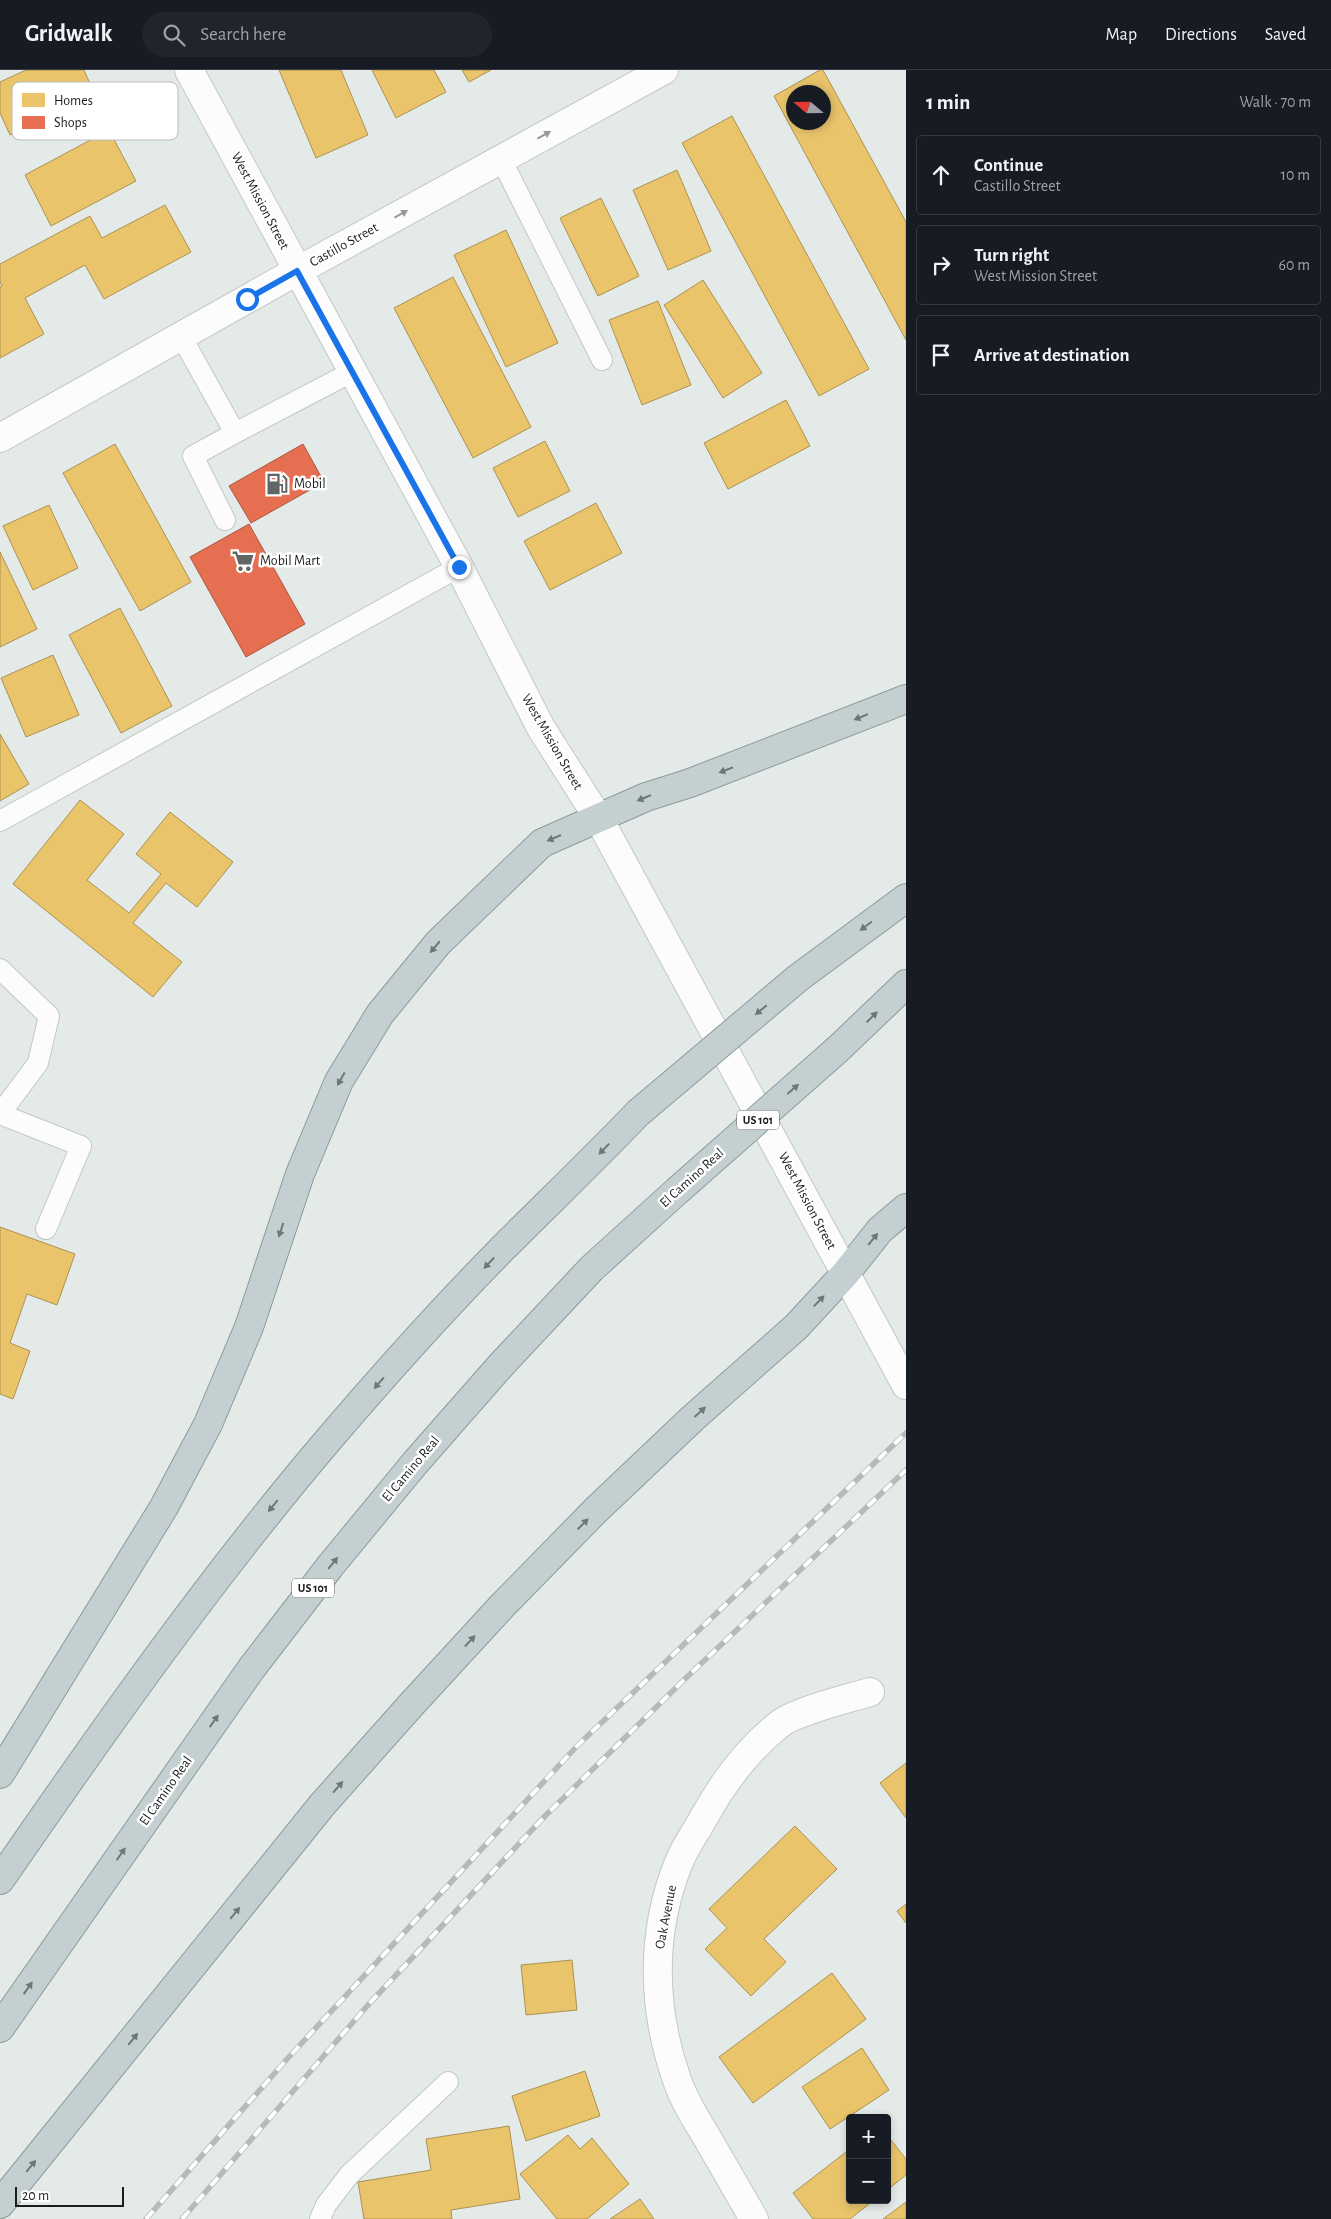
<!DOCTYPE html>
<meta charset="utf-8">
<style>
body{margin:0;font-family:"Alegreya Sans",sans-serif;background:#20242c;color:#f1f3f6}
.controls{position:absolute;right:15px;bottom:15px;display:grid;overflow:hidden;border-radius:5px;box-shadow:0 2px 8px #0003}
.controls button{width:45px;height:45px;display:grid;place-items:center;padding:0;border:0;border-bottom:1px solid #363941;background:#171b24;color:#f1f3f6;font:25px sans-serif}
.compass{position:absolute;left:786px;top:15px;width:45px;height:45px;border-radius:50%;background:#171b24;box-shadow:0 2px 8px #0003;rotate:290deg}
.scale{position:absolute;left:15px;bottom:12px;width:109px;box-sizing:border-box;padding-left:5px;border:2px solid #1a1e1c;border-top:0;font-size:14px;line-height:18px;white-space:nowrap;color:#1a1e1c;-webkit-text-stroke:4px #fff;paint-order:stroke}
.stop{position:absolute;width:15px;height:15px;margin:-11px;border:4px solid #1a73e8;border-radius:50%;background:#fff}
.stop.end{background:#1a73e8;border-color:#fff;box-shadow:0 1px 5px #0008}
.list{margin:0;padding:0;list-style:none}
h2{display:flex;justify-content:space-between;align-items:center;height:65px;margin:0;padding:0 20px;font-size:21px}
h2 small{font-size:16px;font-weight:400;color:#9ea1a6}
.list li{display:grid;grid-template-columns:32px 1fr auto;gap:15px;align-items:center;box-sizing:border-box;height:80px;margin:0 10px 10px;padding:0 10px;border:1px solid #363941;border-radius:5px}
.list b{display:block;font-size:19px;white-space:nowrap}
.list p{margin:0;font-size:16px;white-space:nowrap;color:#9ea1a6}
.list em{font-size:16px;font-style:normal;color:#9ea1a6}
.icon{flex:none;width:28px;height:28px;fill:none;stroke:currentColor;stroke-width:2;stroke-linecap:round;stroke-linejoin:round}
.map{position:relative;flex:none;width:906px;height:2149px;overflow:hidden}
header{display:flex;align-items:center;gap:30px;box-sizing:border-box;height:70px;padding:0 25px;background:#171b24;border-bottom:1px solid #363941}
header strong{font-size:24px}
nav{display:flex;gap:28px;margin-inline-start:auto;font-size:18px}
.search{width:350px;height:45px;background:#20242c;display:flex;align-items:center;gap:12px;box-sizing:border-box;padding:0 18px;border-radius:28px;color:#9ea1a6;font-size:19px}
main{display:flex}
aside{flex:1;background:#171b24}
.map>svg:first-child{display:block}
.homes{fill:#e9c46a;stroke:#ab9253;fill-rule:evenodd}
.shops{fill:#e76f51;stroke:#aa5741}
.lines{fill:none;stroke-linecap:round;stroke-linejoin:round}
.lane-casing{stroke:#c3c8c5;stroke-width:22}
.street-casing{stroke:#c3c8c5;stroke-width:30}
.secondary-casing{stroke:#c3c8c5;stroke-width:30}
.highway-casing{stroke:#8c9b9a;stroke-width:30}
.lane{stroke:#fbfcfb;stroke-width:20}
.street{stroke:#fbfcfb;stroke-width:28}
.secondary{stroke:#fbfcfb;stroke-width:28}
.highway{stroke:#c3cfd0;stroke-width:28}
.rail-casing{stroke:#b8b9b8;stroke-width:5.5}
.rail{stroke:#fff;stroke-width:4;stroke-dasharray:11;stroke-linecap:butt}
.highway-bridge-casing{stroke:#8c9b9a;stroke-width:30;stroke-linecap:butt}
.highway-bridge{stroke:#c3cfd0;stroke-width:28}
.oneway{fill:#969897}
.oneway2{fill:#6e7676}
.route{stroke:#1a73e8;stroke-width:6}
.labels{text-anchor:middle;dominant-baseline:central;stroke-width:5;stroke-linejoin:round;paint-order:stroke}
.shield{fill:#fff;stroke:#5f6260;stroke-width:1}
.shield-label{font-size:12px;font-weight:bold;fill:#1a1e1c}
.street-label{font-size:14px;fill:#1a1e1c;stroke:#fff}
.poi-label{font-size:14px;fill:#1a1e1c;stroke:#fff;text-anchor:start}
.key{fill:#fff;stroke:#babcbb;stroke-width:1}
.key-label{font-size:14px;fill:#1a1e1c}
</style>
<header>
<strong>Gridwalk</strong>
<div class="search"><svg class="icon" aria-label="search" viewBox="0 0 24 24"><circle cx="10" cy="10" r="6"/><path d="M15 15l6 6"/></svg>Search here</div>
<nav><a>Map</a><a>Directions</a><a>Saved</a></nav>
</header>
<main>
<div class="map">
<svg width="906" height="2149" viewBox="0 0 906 2149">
<rect width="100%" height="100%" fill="#e4eae7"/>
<!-- homes -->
<path class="homes" d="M26,0H84L95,25L10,65L0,43V12Z
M279,0H341L368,65L316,88Z
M372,0H434L446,22L396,48Z
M462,0H491L469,12Z
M820,0H823L906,152V270L774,26ZM794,22H824V52H794Z
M732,46L869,299L819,326L682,73Z
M109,60L136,111L51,156L25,105Z
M677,100L711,181L668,200L633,120Z
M601,128L639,206L598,226L560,148Z
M165,135L191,182L104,229L85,195L25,228L44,264L0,288V217L2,216L0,212V194L90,146L102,168Z
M506,160L558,273L506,297L454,185Z
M453,207L531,357L473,388L394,238Z
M703,210L762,303L723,328L664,235Z
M658,231L691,315L642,335L609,250Z
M786,330L810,376L728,419L704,373Z
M545,371L570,421L518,447L493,398Z
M115,374L191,512L140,541L63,403Z
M596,433L622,483L550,520L524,471Z
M49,435L78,498L33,520L3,456Z
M0,482L37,559L0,577Z
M120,538L172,636L121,663L69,565Z
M53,585L79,645L26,667L1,608Z
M0,664L29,714L0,731Z
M80,730L124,764L87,810L129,843L161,804L136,784L170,742L233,792L197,837L166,813L133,853L182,892L153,927L13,814Z
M0,1157L75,1184L57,1235L27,1224L10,1273L30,1281L13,1329L0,1324Z
M906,1693V1748L880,1713Z
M795,1756L837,1799L764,1869L786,1892L751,1926L705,1879L727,1858L709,1839Z
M906,1834V1853L897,1841Z
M572,1890L577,1940L526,1945L521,1895Z
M832,1903L866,1949L753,2033L719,1987Z
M862,1978L889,2020L830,2059L802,2017Z
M585,2001L600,2046L526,2071L512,2026Z
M509,2056L520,2129L451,2140L452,2149H364L358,2112L431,2100L426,2069Z
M568,2065L580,2079L592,2068L629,2114L587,2149H557L520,2104Z
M887,2065L906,2089V2105L887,2120Z
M850,2079V2130H874L850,2149H813L793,2123Z
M640,2129L654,2149H610Z
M906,2132V2149H883Z"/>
<!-- shops -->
<path class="shops" d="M303,374L324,412L251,453L229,416Z
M249,454L305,554L246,587L190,487Z"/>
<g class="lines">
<!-- lane casing -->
<g class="lane-casing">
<path id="lane" d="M501,89L602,290
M181,266L235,363L352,302
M225,450L193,386L235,363
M0,751L459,497
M0,899L49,946L38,993L0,1044L81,1076L46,1159
M320,2149L326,2135L349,2105L448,2012"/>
</g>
<!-- street casing -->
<g class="street-casing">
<path id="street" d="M0,368L297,201L664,0
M754,2149C739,2123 724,2097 709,2071C697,2051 684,2031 677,2010C652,1939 650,1863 679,1792C685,1777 695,1763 703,1749C722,1714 749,1678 781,1653C800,1640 847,1629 870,1622"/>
</g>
<!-- secondary casing -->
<g class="secondary-casing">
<path id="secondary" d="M189,0L459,497L541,658L599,749L906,1315"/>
</g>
<!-- highway casing -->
<g class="highway-casing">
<path id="highway" d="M798,908L906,828
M838,979L906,914
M0,1704L164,1437L208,1354L249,1257L300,1104L339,1011L380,944L438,873L542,773L646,727L690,713L906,629
M0,1810C103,1661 207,1513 324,1375C381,1308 441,1241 503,1178C548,1133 594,1089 638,1043
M0,1958L251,1599L331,1495L415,1393L502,1294L592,1198L677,1121
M0,2134L322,1735L411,1635L502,1536L596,1440L693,1348L796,1257L845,1204L880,1160L906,1138"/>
</g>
<!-- lane -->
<use href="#lane" class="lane"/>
<!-- street -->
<use href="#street" class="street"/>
<!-- secondary -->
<use href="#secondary" class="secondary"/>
<!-- highway -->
<use href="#highway" class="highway"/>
<!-- rail casing -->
<g class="rail-casing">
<path id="rail" d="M146,2149L288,1988L577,1676L906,1363
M182,2149L368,1935L545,1746L688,1606L906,1400"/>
</g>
<!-- rail -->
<use href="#rail" class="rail"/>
<!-- highway-bridge casing -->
<g class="highway-bridge-casing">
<path id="highway-bridge" d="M638,1043L798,908
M677,1121L838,979"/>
</g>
<!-- highway-bridge -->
<use href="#highway-bridge" class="highway-bridge"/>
</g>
<!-- one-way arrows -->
<defs><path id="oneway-solid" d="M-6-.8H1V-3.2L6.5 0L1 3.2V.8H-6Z" transform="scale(1.25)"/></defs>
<g class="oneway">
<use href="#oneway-solid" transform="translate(544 65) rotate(-29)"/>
<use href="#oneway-solid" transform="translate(401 144) rotate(-29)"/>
</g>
<g class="oneway2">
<use href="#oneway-solid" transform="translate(861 647) rotate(158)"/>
<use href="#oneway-solid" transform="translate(726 700) rotate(159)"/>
<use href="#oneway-solid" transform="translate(644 728) rotate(158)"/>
<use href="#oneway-solid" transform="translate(554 768) rotate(157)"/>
<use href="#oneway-solid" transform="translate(866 856) rotate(143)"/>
<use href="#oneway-solid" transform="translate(435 877) rotate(130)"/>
<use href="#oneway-solid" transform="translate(761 940) rotate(140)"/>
<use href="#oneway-solid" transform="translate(872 947) rotate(-44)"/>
<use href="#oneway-solid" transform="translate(341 1009) rotate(119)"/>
<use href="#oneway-solid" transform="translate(793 1019) rotate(-41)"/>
<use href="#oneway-solid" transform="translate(604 1079) rotate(134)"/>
<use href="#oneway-solid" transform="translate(281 1160) rotate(108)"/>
<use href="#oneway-solid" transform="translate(873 1169) rotate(-51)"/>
<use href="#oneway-solid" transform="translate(489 1193) rotate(133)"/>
<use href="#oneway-solid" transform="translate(819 1231) rotate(-46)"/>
<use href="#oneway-solid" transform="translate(379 1313) rotate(131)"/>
<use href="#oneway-solid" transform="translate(700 1342) rotate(-42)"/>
<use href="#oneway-solid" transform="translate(273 1436) rotate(129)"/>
<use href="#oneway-solid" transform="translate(583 1454) rotate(-45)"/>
<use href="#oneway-solid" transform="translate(333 1493) rotate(-51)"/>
<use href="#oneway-solid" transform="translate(470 1571) rotate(-47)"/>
<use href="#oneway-solid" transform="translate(214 1651) rotate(-55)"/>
<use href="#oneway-solid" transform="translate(338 1717) rotate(-49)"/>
<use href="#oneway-solid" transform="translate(121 1784) rotate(-55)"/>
<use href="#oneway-solid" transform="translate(235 1843) rotate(-51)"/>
<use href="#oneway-solid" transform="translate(28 1918) rotate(-55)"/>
<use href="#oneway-solid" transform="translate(133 1969) rotate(-51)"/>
<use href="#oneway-solid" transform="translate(31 2096) rotate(-51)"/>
</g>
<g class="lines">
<!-- route -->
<path class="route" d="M247,229L297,201L459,497"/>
</g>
<!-- icons -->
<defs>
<g id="fuel-bare" transform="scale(1.725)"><path d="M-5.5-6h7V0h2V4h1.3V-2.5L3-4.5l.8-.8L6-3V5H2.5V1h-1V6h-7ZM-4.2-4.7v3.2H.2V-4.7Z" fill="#616563" stroke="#fff" stroke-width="2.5" paint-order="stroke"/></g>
<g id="supermarket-bare" transform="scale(1.725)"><path d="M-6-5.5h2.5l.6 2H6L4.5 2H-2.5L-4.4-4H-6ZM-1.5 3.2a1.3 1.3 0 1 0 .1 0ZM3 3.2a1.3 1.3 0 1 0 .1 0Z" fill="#616563" stroke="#fff" stroke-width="2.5" paint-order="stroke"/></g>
</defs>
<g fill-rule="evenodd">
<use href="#fuel-bare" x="277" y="414"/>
<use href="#supermarket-bare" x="243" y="491"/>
</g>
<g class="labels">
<!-- shield labels -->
<g class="shield">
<rect x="737" y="1040.5" width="42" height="19" rx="4"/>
<rect x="292" y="1508.5" width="42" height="19" rx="4"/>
</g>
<g class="shield-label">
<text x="758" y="1050">US 101</text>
<text x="313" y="1518">US 101</text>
</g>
<!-- street labels -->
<g class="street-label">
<text transform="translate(260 131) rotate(62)">West Mission Street</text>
<text transform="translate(344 175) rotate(-29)">Castillo Street</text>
<text transform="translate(552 672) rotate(60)">West Mission Street</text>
<text transform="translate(692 1108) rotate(-42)">El Camino Real</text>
<text transform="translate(807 1131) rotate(62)">West Mission Street</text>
<text transform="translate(411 1399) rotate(-50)">El Camino Real</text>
<text transform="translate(166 1721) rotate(-55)">El Camino Real</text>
<text transform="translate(666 1847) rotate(-79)">Oak Avenue</text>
</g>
<!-- poi labels -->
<g class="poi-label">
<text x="294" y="414">Mobil</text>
<text x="260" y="491">Mobil Mart</text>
</g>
</g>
<!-- legend -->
<rect x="12" y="12" width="166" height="58" rx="8" class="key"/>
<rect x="22" y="23" width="23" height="14" fill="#e9c46a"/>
<rect x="22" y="46" width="23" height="13" fill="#e76f51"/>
<g class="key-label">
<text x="54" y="35">Homes</text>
<text x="54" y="57">Shops</text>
</g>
</svg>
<div class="controls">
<button>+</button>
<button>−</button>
</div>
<svg class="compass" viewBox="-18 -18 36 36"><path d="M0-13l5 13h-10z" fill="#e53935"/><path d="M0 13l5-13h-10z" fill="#9ea1a6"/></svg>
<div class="scale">20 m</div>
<div class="stop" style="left:247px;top:229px"></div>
<div class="stop end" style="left:459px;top:497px"></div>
</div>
<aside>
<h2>1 min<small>Walk · 70 m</small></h2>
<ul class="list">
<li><svg class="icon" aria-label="ahead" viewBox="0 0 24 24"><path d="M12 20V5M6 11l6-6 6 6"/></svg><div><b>Continue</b><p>Castillo Street</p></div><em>10 m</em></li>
<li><svg class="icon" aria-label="right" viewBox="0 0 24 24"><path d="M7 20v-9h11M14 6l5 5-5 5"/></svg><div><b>Turn right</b><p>West Mission Street</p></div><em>60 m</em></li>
<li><svg class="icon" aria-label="arrive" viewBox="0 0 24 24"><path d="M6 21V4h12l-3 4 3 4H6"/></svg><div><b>Arrive at destination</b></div></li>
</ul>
</aside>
</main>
